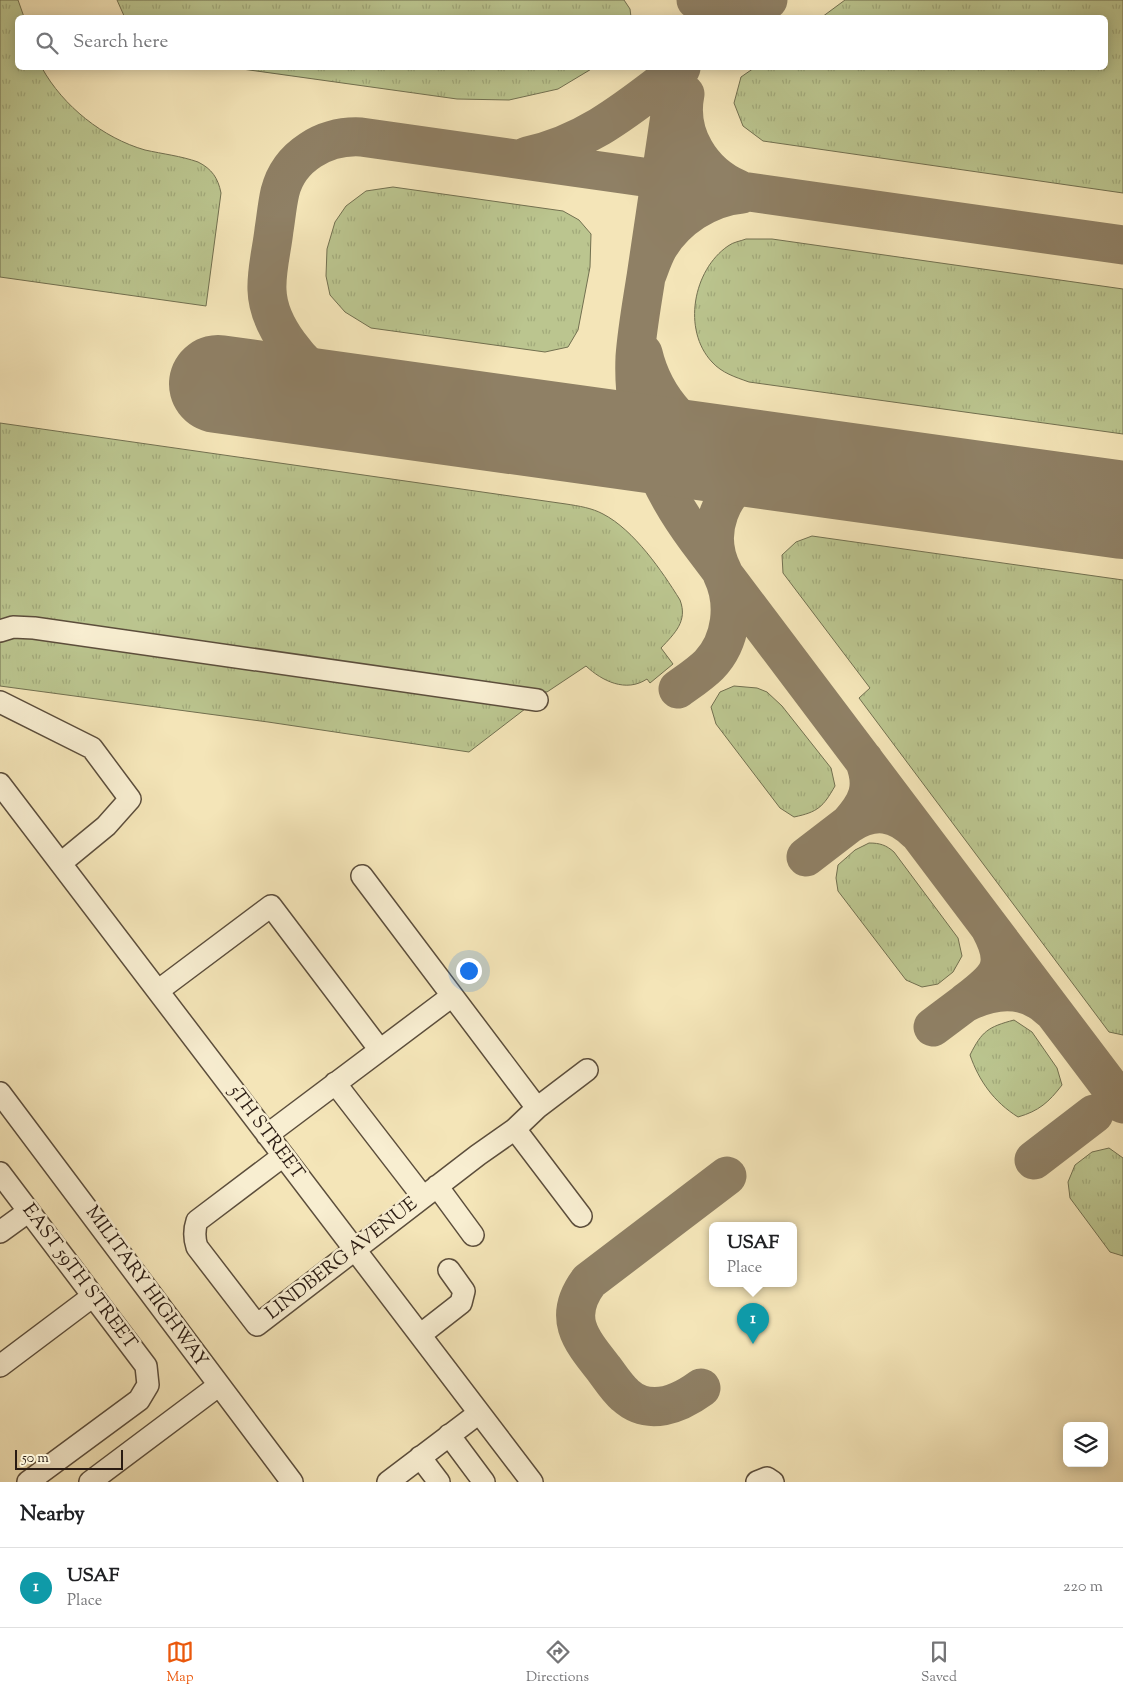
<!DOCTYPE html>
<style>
body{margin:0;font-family:"Sorts Mill Goudy",serif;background:#f6f6f6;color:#202124}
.controls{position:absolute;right:15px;bottom:15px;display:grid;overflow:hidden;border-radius:8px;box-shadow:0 2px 12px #0003}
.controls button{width:45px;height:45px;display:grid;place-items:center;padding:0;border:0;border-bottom:1px solid #e0e0e0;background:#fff;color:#202124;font:25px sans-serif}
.scale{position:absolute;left:15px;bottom:12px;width:108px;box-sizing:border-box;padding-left:5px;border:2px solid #2a1b12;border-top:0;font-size:14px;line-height:18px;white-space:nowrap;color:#2a1b12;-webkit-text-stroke:4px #f8eed1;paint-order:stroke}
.you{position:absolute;left:468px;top:970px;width:18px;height:18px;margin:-12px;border:4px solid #fff;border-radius:50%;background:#1a73e8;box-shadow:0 0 0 8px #1a73e833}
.badge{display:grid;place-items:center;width:32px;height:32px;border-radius:50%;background:#ea580c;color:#fff;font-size:16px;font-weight:700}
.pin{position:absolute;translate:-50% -41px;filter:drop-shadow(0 1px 2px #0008)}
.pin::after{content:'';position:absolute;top:26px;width:18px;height:15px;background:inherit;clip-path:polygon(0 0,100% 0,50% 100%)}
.popup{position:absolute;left:709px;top:1222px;width:88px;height:65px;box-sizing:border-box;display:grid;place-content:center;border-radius:8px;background:#fff;filter:drop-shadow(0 1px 4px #0005);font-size:16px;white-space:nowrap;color:#757577}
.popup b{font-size:19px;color:#202124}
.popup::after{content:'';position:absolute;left:50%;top:100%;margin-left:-10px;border:10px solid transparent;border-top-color:#fff}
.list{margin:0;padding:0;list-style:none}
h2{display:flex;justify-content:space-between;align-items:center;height:65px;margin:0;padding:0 20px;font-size:21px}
h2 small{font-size:16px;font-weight:400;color:#757577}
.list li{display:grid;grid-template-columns:32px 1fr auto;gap:15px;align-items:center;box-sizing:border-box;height:80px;padding:0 20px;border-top:1px solid #e0e0e0}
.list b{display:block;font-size:19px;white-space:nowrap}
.list p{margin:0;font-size:16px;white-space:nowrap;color:#757577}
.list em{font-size:16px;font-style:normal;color:#757577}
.icon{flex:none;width:28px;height:28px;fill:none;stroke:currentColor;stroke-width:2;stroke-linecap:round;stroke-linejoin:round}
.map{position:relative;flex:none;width:1123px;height:1482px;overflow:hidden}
.search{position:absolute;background:#fff;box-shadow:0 2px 12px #0003;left:15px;right:15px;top:15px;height:55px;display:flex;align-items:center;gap:12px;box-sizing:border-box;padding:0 18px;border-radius:8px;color:#757577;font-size:19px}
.sheet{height:145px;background:#fff}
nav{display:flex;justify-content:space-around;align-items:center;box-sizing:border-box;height:70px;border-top:1px solid #e0e0e0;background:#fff;font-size:14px;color:#757577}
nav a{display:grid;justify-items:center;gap:2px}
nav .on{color:#ea580c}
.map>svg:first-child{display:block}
.grass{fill:url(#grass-tufts);stroke:#727050}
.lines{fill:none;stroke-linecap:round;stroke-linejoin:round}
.taxiway{stroke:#8f8065;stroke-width:39}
.runway{stroke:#8f8065;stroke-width:98}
.minor-casing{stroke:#5c4e3c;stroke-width:24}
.minor{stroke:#f8eed1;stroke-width:21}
.labels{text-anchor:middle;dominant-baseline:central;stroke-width:5;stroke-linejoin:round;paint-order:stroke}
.street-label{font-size:19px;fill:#2a1b12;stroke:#f8eed1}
</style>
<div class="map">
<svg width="1123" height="1482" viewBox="0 0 1123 1482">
<defs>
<pattern id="grass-tufts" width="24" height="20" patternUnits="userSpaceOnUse" patternTransform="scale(1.25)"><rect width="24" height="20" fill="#bbc58f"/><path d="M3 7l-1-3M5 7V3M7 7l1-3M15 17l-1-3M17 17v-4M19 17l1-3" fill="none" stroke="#a1a97a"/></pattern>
</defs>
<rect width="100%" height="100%" fill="#f4e5b8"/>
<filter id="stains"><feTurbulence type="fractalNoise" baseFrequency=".004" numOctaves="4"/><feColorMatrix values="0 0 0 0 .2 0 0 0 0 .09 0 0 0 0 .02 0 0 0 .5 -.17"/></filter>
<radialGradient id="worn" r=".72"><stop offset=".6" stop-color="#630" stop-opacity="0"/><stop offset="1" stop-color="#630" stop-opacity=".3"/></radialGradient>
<!-- grass -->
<path class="grass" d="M0,0H18L24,17L18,18V68H42C63,106 103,138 145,150C163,154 181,156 198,162C212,169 218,178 221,193L206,306L0,277Z
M117,0H624L630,9L631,17L125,18Z
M845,0H1123V193L763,141L743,126L734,103L741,77L754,68H1106V18L822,17Z
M235,68H593L558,89L509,100L457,99Z
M393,187L563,211L579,220L591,234L590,267L578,330L568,347L545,352L371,328L345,312L330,295L326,276L327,249L335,222L346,206L366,191Z
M746,239H772L1123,289V434L749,382C735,377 722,373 712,362C682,330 693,270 728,246C733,242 741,241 746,239Z
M0,423L566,504C579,506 592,508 603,514C634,530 662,571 680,600C688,621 675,633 661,648L673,664L650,683L647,679C626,693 602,681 586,666L547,692L24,621L0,622Z
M812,536L1123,580V1035L1109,1032L859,698L870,688L783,573L782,555L796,542Z
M19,633L525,706V709L469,752L268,722L0,686V638Z
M734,686L757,688L767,692L782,706L831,768L835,786C823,807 818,812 794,817L780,808L716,724L711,707L720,692Z
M869,843C880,843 886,845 894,852L958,938L962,956L953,972L938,984L922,987L906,980L838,891L836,878L838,865L855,850Z
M1014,1020L1032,1032L1057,1068L1062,1085C1049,1102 1039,1111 1018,1117C994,1102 979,1081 970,1055C982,1031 988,1027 1014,1020Z
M1109,1148L1123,1158V1256L1110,1252L1070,1198L1068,1182L1075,1165L1092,1152Z"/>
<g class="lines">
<!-- taxiway -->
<path class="taxiway" d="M696,0C720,10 744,11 768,0
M677,68L646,277C650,267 653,257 658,248C675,219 708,197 742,194
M685,94C677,134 701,173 738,189
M527,156C589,143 632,105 681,68
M646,277C642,303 637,330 635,357C632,426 656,484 697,539L1123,1104
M643,353C654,400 689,439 736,452C749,455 764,456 777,458C793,461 808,464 823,467C803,467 780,463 761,470C720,486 703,534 723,572
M396,407C373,402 351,398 331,385C302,367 268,326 267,290C266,271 272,249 274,230C276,218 277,205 280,192C289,156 325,135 361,137L1123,245
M678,689C689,681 700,674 709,665C732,641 736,603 722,574
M864,760C875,787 868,803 849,824C874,808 896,811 917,832
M806,857L849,824
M990,928C1012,969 996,979 965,1003C995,988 1026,985 1051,1010
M933,1027L965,1003
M1034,1160L1094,1114
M701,1388C679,1404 649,1417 625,1395C617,1388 610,1377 604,1369C580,1339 562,1317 589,1281L727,1176"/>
<!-- runway -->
<path class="runway" d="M218,384L1123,510"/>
<!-- minor casing -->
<g class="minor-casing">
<path id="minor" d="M0,631L13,627L34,628L537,700
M0,702L92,748L130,799L106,826L61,863
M0,784L532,1482
M362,876L537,1108
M159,990L271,906L380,1050
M335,1083L423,1197
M0,1093L292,1482
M515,1129L581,1216
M267,1135L452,996
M283,1156L197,1221C194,1230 194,1238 197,1247L257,1325L478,1155L515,1129L537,1108L587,1070
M0,1173L146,1366L148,1385L139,1400L28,1482
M437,1186L473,1235
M0,1232L29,1211
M420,1335L461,1303L464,1291L449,1270
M0,1366L93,1296
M449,1435L484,1482
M420,1457L439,1482
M90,1482L218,1386
M388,1482L479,1413
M757,1482L767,1478L773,1482"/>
</g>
<!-- minor -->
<use href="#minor" class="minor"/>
</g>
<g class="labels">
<!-- street labels -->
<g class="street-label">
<text transform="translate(266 1133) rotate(53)">5TH STREET</text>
<text transform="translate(342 1259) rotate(-38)">LINDBERG AVENUE</text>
<text transform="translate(79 1277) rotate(53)">EAST 59TH STREET</text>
<text transform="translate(146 1287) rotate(54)">MILITARY HIGHWAY</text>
</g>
</g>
<rect width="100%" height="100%" filter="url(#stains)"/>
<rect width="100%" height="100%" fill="url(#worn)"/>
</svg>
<div class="controls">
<button><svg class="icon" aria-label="layers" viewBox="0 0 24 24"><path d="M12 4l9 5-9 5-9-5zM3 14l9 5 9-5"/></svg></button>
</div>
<div class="scale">50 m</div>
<div class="you"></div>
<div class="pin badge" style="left:753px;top:1344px;background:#0f9aa8">1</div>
<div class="popup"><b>USAF</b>Place</div>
<div class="search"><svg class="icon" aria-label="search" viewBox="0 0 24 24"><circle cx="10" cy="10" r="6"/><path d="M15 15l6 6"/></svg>Search here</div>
</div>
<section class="sheet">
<h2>Nearby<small></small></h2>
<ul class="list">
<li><span class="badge" style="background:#0f9aa8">1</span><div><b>USAF</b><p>Place</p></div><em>220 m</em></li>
</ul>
</section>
<nav>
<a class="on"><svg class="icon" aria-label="map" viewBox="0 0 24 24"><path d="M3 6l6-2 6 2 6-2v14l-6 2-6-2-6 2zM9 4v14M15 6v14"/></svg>Map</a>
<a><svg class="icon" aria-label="directions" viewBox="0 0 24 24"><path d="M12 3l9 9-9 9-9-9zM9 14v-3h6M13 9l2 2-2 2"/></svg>Directions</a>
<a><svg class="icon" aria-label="saved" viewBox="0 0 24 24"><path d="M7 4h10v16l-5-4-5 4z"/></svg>Saved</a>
</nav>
